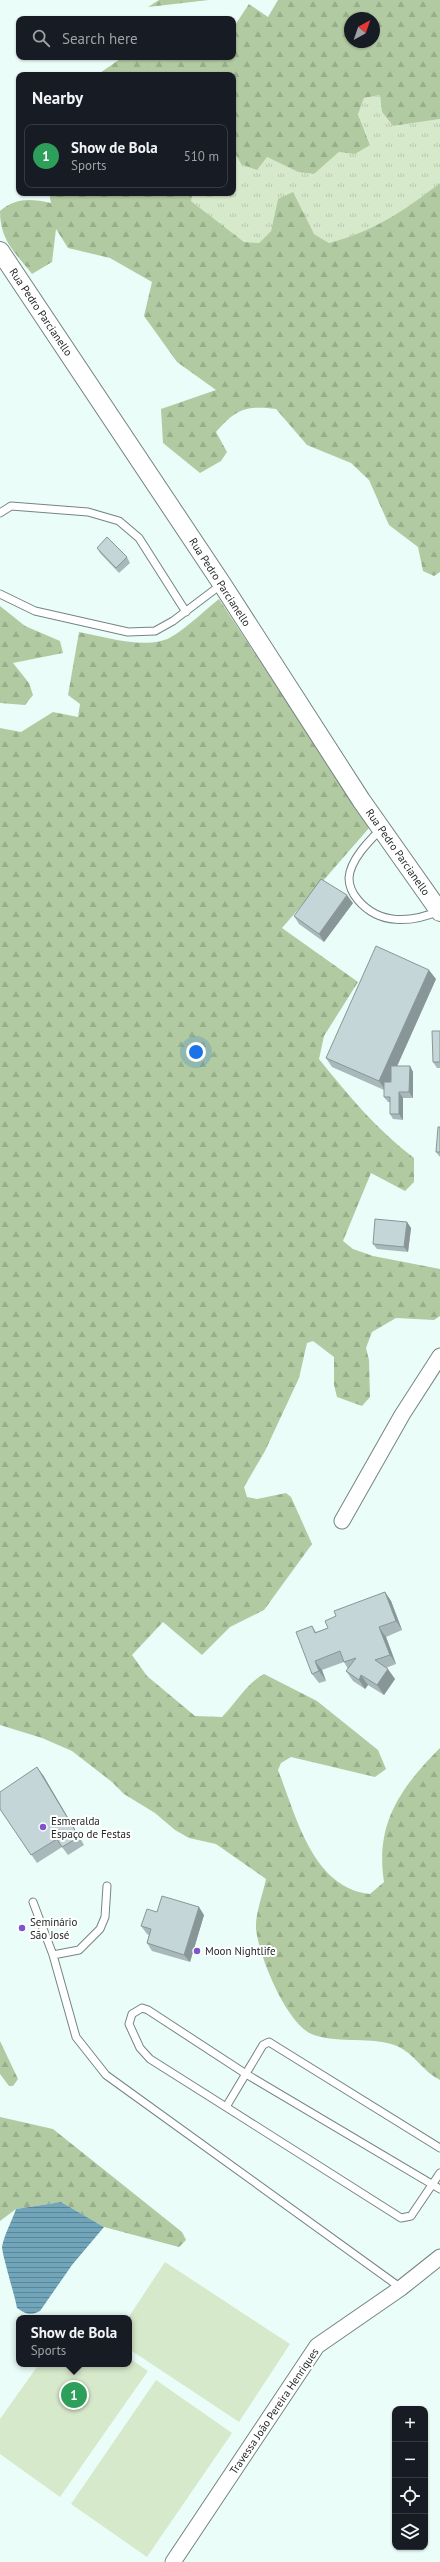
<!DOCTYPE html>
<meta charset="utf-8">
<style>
body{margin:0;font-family:"PT Sans",sans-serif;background:#20242c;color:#f1f3f6}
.controls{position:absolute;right:12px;bottom:12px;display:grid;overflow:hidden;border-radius:8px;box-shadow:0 1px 3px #0004}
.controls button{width:36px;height:36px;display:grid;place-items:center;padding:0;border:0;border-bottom:1px solid #363941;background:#171b24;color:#f1f3f6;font:20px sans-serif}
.compass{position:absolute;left:344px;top:12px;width:36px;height:36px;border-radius:50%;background:#171b24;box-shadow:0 1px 3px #0004;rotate:40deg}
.you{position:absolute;left:196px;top:1052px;width:14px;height:14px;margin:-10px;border:3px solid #fff;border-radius:50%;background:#1a73e8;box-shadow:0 0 0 6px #1a73e833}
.badge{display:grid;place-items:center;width:26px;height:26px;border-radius:50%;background:#b45309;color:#fff;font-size:13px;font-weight:700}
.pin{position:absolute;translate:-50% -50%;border:2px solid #fff;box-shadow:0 1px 4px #0006}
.popup{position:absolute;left:16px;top:2315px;width:116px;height:52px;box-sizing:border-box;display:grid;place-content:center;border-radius:8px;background:#171b24;filter:drop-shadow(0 1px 3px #0005);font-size:13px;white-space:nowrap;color:#9ea1a6}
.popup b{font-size:15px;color:#f1f3f6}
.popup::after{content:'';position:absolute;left:50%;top:100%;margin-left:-8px;border:8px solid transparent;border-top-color:#171b24}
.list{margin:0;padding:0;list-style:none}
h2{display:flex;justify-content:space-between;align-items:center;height:52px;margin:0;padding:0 16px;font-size:17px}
h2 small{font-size:13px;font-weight:400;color:#9ea1a6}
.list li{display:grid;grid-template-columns:26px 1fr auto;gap:12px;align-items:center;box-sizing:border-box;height:64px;margin:0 8px 8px;padding:0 8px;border:1px solid #363941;border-radius:8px}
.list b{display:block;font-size:15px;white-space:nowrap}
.list p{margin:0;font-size:13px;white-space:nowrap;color:#9ea1a6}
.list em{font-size:13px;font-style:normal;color:#9ea1a6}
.icon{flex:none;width:22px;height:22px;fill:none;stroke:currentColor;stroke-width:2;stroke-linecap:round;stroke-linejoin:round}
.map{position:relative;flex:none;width:440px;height:2562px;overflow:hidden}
.search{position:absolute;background:#171b24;box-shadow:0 1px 3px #0004;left:16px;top:16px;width:220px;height:44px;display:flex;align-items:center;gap:10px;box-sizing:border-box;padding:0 14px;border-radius:8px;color:#9ea1a6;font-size:15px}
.panel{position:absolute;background:#171b24;box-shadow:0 1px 3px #0004;left:16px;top:72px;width:220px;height:124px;border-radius:8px}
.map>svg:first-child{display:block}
.grass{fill:url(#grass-tufts)}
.forest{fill:url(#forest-firs);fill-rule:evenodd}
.park{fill:#d7e9cb}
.water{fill:url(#water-rules)}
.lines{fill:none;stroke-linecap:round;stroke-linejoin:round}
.service-casing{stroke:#758581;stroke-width:9}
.minor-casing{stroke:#758581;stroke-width:17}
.tertiary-casing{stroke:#758581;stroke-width:20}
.service{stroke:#fff;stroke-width:7}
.minor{stroke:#fff;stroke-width:15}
.tertiary{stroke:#fff;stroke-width:18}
.wall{fill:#a9b8ba}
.shaded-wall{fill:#899697}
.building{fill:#c4d6d8;stroke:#899697}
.poi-dot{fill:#7d56cf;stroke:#fff;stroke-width:1.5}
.labels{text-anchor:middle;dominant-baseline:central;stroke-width:4;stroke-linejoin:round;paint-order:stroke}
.street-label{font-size:11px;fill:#222927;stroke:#fff}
.poi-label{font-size:11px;fill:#222927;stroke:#fff;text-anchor:start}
</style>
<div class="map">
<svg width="440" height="2562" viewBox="0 0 440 2562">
<defs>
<pattern id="grass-tufts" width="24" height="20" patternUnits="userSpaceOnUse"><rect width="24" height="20" fill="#d7e9cb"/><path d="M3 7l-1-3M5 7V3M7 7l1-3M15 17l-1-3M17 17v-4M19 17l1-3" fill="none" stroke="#b8c8ae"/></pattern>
<pattern id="forest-firs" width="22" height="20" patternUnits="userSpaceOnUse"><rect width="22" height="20" fill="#b1caa1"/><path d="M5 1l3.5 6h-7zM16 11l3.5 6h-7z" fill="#98ae8b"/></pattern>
<pattern id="water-rules" width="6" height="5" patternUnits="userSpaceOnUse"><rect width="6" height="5" fill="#71a5ba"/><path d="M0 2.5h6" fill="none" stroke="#5c8697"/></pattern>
</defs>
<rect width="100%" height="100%" fill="#ebfdf8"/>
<!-- grass -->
<path class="grass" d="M380,95L382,112L393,126L440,119V183C402,212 376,230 329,243L314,234L278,199L271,231L259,243L244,242L191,201L193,193H233V150L241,164L267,157L298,172L314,174L339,152L355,153L370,144L358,113L364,98Z"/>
<!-- forest -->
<path class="forest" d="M159,0H209L148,7Z
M278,0H440V119L393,126L382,112L380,95L364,98L358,114L370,145L355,154L339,152L314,174L298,172L267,157L257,170L241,164L233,150V75H97L123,57H233V28L249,4L268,17ZM350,18H374V42H350Z
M440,183V572L434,576L423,571L418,547L389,525L369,480L351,463L307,445L276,409C246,405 236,409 216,432L227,452L221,461L200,473L163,443L161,409L216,390L177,362L144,316L152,282L110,258L68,248L56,229L52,262L32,274C15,252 0,241 0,211C17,197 31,199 51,203L49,193H193L191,201L244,242L259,243L271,231L278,199L293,192L314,234L329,243C376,230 402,212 440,183Z
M219,599L369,828L282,928L358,982L324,1036L319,1059C348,1095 376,1129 414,1158V1182L405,1191L371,1173L343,1241L353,1249L373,1256L440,1269V1316L434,1320L396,1318L372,1332L366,1348L369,1360L370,1397L362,1406L337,1397L334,1385V1357L313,1341L307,1343L299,1378L265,1451L244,1487L247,1497L257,1499L286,1493L291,1497L312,1544L264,1610L230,1627L202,1655L163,1622L132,1655L147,1676L195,1716L222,1717C236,1703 247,1683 264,1674L317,1701L378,1750L386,1769L375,1777L291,1757L281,1763L278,1770C296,1815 312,1888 370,1894L384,1882C375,1824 400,1788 440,1748V2080C423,2072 415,2054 397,2046C371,2036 341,2044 314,2035C287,2026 259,1956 256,1929C255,1914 263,1894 266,1879L216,1844L189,1838L175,1830L155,1813L124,1794L112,1782L72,1751L42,1738L0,1725V728L21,732L53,712L78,717L80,704L68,695L79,632C105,637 149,651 173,636C190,625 204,611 219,599Z
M0,606L25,626L60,641L63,653L13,663L29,683L33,695L25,705L0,703Z
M0,2041L18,2079L13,2086H9L0,2074Z
M0,2117L53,2129L182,2232L186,2240L179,2247L104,2227L61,2202L16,2209L0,2221Z"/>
<!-- park -->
<path class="park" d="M165,2262L290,2344L239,2422L129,2349L128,2318Z
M129,2358L148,2371L60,2497L0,2454V2419L39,2364H129Z
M156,2380L232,2433L147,2557L71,2504Z"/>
<!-- water -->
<path class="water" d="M61,2202L104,2227L72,2265L40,2311C30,2316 26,2314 17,2308C15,2296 2,2254 2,2247C4,2235 12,2221 16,2209Z"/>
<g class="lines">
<!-- service casing -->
<g class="service-casing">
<path id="service" d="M0,513L11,506L88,512L119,521L139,538L186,612
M0,594L35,611L128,632L155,631L173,621L222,584
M381,829C369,841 350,860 349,878C349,887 352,893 358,900C379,925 411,923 439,911
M33,1902L53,1955L76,2037L106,2075L401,2288
M53,1955L79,1950L100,1929L105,1917L107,1886
M226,2107L150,2059L140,2048L129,2024L132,2014L142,2008L148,2010L246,2074L440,2189
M440,2148L269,2042L263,2045L226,2107L401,2218L411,2216L440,2173"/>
</g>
<!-- minor casing -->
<g class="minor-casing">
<path id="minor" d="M342,1521L402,1415L440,1356
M173,2562L317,2346L401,2288L440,2257"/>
</g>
<!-- tertiary casing -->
<g class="tertiary-casing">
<path id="tertiary" d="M0,251L222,584L361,800L440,912"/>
</g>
<!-- service -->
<use href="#service" class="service"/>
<!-- minor -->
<use href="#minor" class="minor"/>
<!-- tertiary -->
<use href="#tertiary" class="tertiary"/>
</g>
<!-- wall -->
<path class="wall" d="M97,548L127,557L130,563L119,573L100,553Z
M353,903L324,942L299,924L294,916Z
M436,979L397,1066H410L413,1072V1098H403V1120L393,1119L390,1114V1102H388L384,1097V1090L332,1067L326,1058Z
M440,1031V1068H437L433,1062Z
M440,1127V1157L436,1152Z
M407,1222L411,1228L408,1252L377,1249L373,1244Z
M385,1592L391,1601L402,1630L386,1637L396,1664L386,1668L395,1679L384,1695L368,1685L365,1689L353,1681L346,1671L348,1669L344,1662L322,1670L326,1681L319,1683L312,1674V1626L316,1632L328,1628L336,1616Z
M43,1775L84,1845L68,1855L62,1847L37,1863L0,1809Z
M204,1915L190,1962L152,1951L147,1943L149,1935L147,1934L141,1926Z"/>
<!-- shaded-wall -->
<path class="shaded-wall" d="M347,895L353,903L324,942L319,934Z
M429,970L436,979L386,1091L379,1081Z
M410,1066L413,1072V1098L409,1092Z
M399,1092L403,1098V1120L399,1114Z
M407,1222L411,1228L408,1252L404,1247Z
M385,1592L391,1601L402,1630L396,1621Z
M379,1627L386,1637L396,1664L390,1655Z
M315,1661L322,1670L326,1681L319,1671Z
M388,1669L395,1679L384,1695L377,1685Z
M361,1675L368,1685L365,1689L359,1680Z
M37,1767L43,1775L84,1845L79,1837Z
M199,1907L204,1915L190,1962L184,1955Z"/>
<!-- building -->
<path class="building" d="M107,537L127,557L116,568L97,548Z
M321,879L347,895L319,934L294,916Z
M376,946L429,970L379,1081L326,1058Z
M432,1031H440V1062H433Z
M391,1066H410L409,1092H399V1114H390V1097H384V1082H391Z
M438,1127H440V1152H436Z
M375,1219L407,1222L404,1247L373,1244Z
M385,1592L396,1621L379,1627L390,1655L375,1660L388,1669L377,1685L361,1675L359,1680L346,1671L356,1658L344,1662L340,1651L315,1661L319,1671L312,1674L296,1632L312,1626L315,1633L328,1628L325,1621L336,1616L334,1611Z
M37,1767L79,1837L62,1847L57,1839L31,1855L0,1809V1792Z
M162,1896L199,1907L184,1955L147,1943L151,1929L141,1926L147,1909L157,1912Z"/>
<!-- markers -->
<g class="poi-dot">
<circle cx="43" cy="1827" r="4"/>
<circle cx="22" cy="1928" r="4"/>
<circle cx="197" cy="1951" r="4"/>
</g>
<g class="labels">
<!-- street labels -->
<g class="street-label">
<text transform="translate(41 312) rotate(56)">Rua Pedro Parcianello</text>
<text transform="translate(220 582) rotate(57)">Rua Pedro Parcianello</text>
<text transform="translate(398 852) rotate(55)">Rua Pedro Parcianello</text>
<text transform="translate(274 2411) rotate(-56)">Travessa João Pereira Henriques</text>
</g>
<!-- poi labels -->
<g class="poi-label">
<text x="51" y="1821">Esmeralda<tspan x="51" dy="13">Espaço de Festas</tspan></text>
<text x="30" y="1922">Seminário<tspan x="30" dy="13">São José</tspan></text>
<text x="205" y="1951">Moon Nightlife</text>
</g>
</g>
</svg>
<div class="controls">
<button>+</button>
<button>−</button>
<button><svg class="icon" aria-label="locate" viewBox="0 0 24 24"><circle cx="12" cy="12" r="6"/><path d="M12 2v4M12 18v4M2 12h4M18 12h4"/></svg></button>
<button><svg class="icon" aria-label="layers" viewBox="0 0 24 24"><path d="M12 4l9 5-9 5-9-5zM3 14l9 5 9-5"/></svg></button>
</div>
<svg class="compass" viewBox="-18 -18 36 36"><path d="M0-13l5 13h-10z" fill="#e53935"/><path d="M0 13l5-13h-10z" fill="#9ea1a6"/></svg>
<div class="you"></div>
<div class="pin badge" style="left:74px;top:2395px;background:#2e9e5b">1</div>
<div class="popup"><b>Show de Bola</b>Sports</div>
<div class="search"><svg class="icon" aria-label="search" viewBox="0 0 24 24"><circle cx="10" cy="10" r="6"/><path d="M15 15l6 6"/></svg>Search here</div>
<section class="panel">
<h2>Nearby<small></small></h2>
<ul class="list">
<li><span class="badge" style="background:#2e9e5b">1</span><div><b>Show de Bola</b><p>Sports</p></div><em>510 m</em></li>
</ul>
</section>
</div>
